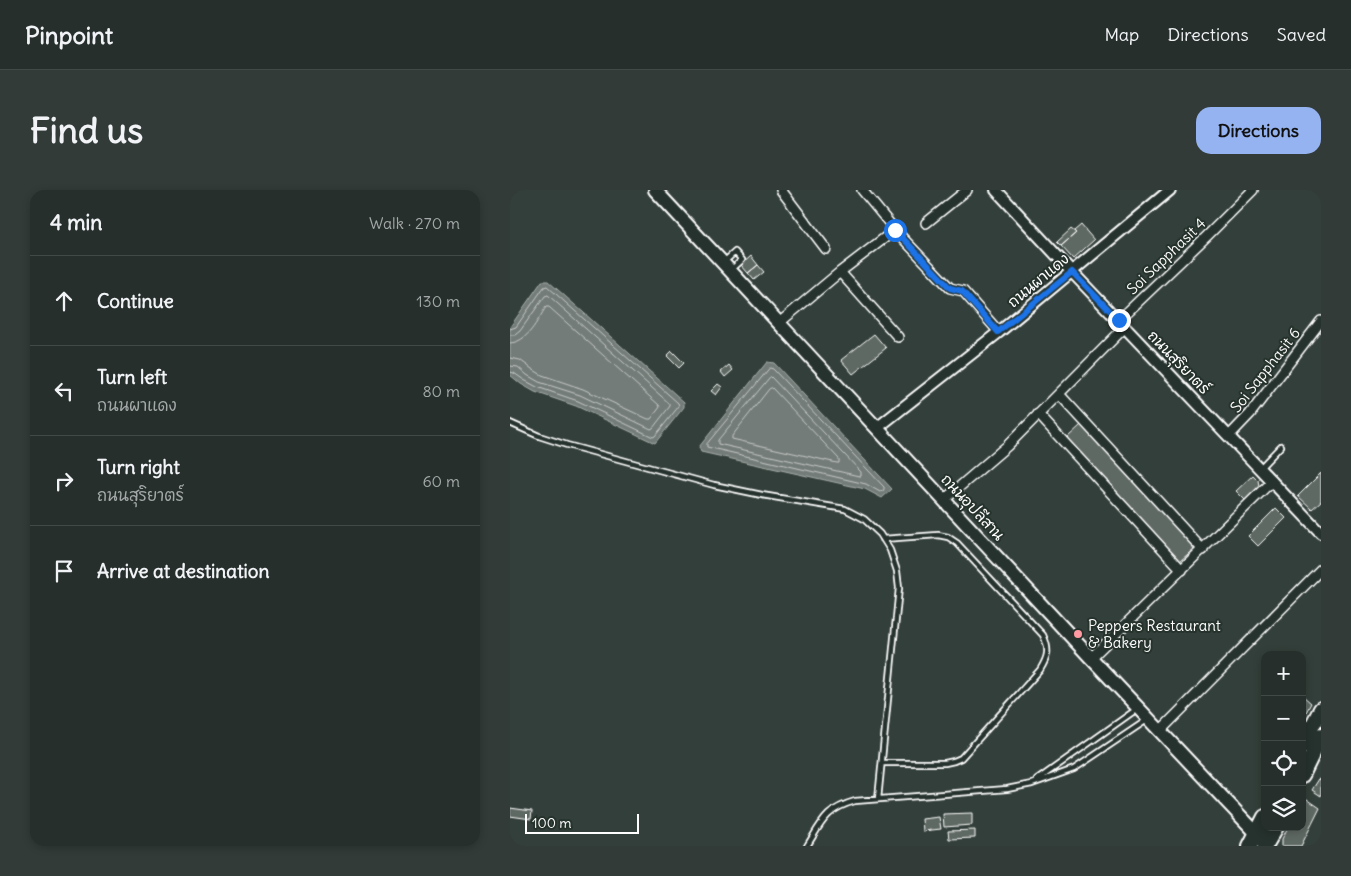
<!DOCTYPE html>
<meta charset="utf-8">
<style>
body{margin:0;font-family:Delius,"Playpen Sans Thai",sans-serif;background:#323b38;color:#f1f3f6}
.controls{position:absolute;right:15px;bottom:15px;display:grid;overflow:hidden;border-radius:10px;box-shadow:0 2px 8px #0003}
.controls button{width:45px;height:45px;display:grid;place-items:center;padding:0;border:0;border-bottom:1px solid #424a48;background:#262f2c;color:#f1f3f6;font:25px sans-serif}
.scale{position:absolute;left:15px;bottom:12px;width:114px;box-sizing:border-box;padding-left:5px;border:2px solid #fff;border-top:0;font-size:14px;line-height:18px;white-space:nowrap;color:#fff;-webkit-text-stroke:4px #26332d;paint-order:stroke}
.stop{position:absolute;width:15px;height:15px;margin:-11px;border:4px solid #1a73e8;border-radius:50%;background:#fff}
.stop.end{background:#1a73e8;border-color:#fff;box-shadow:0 1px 5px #0008}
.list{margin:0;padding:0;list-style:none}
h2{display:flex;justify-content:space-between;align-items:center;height:65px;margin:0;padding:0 20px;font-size:21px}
h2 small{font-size:16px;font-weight:400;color:#a4a9a9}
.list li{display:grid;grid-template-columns:32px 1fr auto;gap:15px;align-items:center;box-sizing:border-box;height:90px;padding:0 20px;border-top:1px solid #424a48}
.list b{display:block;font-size:19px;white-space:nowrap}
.list p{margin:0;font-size:16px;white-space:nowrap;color:#a4a9a9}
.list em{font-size:16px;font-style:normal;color:#a4a9a9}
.icon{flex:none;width:28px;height:28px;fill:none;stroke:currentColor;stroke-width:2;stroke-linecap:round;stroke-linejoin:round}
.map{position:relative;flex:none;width:811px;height:656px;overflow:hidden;border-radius:15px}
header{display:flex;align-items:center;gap:30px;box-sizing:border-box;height:70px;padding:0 25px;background:#262f2c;border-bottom:1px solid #424a48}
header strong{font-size:24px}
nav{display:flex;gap:28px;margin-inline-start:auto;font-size:18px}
.intro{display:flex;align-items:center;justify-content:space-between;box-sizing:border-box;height:120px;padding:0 30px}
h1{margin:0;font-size:35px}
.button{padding:12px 22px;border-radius:15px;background:#95b2f1;color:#111;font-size:18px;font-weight:700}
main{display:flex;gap:30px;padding:0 30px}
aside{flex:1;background:#262f2c;border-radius:15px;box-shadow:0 2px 8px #0003}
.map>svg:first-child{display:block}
.water{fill:#737b78;stroke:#abb0ae}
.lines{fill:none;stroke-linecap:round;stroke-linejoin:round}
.shore{stroke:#c7cac9;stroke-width:1}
.building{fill:#5f6964;stroke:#fff}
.service-casing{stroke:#fff;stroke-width:8}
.minor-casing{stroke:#fff;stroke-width:12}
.tertiary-casing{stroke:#fff;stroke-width:14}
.secondary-casing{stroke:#fff;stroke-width:16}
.primary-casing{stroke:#fff;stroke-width:18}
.service{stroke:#26332d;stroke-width:4.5}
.minor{stroke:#26332d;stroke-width:9}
.tertiary{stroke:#26332d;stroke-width:10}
.secondary{stroke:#26332d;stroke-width:12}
.primary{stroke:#26332d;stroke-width:14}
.route{stroke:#1a73e8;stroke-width:6}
.poi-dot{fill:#ff9aa2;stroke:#26332d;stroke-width:2}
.labels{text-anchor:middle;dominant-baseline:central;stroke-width:4;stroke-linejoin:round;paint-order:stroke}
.street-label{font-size:15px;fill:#fff;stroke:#26332d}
.poi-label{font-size:15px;fill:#fff;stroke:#26332d;text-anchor:start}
</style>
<header>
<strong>Pinpoint</strong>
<nav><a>Map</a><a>Directions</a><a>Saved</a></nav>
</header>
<div class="intro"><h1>Find us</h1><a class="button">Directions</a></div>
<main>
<aside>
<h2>4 min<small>Walk · 270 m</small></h2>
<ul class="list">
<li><svg class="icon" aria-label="ahead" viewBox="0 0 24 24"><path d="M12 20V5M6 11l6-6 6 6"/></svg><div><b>Continue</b></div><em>130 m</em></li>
<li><svg class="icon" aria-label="left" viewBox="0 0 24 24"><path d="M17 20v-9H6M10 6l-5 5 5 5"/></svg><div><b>Turn left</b><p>ถนนผาแดง</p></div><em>80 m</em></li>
<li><svg class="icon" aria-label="right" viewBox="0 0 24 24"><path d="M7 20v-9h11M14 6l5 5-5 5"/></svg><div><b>Turn right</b><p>ถนนสุริยาตร์</p></div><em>60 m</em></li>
<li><svg class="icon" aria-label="arrive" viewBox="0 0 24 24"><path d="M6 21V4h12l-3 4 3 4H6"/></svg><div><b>Arrive at destination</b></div></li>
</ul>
</aside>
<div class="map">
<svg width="811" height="656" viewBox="0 0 811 656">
<rect width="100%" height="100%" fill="#333f3a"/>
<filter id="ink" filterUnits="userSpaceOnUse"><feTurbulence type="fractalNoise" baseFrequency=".02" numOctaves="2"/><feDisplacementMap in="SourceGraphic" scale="10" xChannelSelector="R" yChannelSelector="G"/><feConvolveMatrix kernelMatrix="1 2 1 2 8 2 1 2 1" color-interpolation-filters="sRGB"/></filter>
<g filter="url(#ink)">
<!-- water -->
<path class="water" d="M32,91H38L174,212V217L145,253L66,216L25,202L11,194L0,185V137Z
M257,172L264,173L382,299L372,308L355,299L191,262L189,257Z"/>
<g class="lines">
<!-- shore -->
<path class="shore" d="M0,139L6,137L34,97L37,96L168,213L169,216L145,246L143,247L68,211L27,197L14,190L4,183L0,182
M0,145H5L10,141L35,106L38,105L160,214V216L143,238L141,239L70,205L29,192L17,185L8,177L0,176
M0,153C18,152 27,131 36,117H39L149,215L150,217L141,229H138L73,199L32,185L22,179L10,170L0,168
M260,178L263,179L374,297V299L373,301L370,302L356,294L197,257V254Z
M261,187L351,282V286H349L208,254V250L259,188Z
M262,198L329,269V273H327L222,249V246L259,199Z"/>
</g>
<!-- building -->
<path class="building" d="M571,35L584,50L563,69L551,56L566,43L564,41Z
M561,39L566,43L551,56L547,52Z
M241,66L248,75L238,83L231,75Z
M248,75L254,82L244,90L238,83Z
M364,144L376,158L343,184L331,170Z
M162,161L174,173L169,178L157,166Z
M219,175L223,180L215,187L211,182Z
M208,194L212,197L206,205L201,201Z
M572,234L686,357L670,371L557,248Z
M811,283V311L802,319L788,306Z
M743,285L748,290L749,296L735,310L726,301Z
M766,318L776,328L748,356L738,346Z
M792,505L801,513L792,530Z
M809,589L811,590V606L802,600Z
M794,607L810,618L791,656H772V649L778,637H792V610Z
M0,618L22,621L21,629L0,626Z
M462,623V635L434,637L433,624Z
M429,627L431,639L413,641L412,629Z
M465,640V648L439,649L438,641Z"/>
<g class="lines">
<!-- service casing -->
<g class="service-casing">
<path id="service" d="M214,72L225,62L232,70L221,80
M0,233L29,246L57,255L204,295L252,305L335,319L354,329L370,344L380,360L387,381L389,398L368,609
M750,278L771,256
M372,573H435L444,571L451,568L530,480C538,467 540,460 533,445L447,353L438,347L428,345L373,349
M527,590L627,519
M297,656C312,632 316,619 345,611L497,599L522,594L564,579L637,530"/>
</g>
<!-- minor casing -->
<g class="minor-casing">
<path id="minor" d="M271,0L316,59
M352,0L385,40L440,98L453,101L489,142
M416,33L457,0
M330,82L388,147
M609,130L697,46L743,0
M269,133L330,82L385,40
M549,204L693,360
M528,224L672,380
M719,246L740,224L811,131
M434,310L497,256L615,137
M581,468L762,291
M650,541L811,379"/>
</g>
<!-- tertiary casing -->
<g class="tertiary-casing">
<path id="tertiary" d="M486,0L562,82L811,343
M367,238L489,142L660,0"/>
</g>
<!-- secondary casing -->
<g class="secondary-casing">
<path id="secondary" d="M145,0L581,468L753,650"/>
</g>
<!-- primary casing -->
<g class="primary-casing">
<path id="primary" d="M792,556L811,519
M792,585L811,546
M740,656L755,627
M755,656L766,637"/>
</g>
<!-- service -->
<use href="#service" class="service"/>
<!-- minor -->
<use href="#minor" class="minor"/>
<!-- tertiary -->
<use href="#tertiary" class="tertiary"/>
<!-- secondary -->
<use href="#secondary" class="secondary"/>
<!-- primary -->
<use href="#primary" class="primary"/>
</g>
</g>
<g class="lines" filter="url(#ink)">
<!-- route -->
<path class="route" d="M385,40L440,98L452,101L488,142L562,82L609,130"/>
</g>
<!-- markers -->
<circle class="poi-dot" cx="568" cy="444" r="5"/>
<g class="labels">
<!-- street labels -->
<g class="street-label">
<text transform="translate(656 66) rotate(-44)">Soi Sapphasit 4</text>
<text transform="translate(528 90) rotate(-40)">ถนนผาแดง</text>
<text transform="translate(669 172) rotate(46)">ถนนสุริยาตร์</text>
<text transform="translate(755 180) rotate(-52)">Soi Sapphasit 6</text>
<text transform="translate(463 317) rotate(47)">ถนนอุปลีสาน</text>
</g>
<!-- poi labels -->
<g class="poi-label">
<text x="578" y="435">Peppers Restaurant<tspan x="578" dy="17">&amp; Bakery</tspan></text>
</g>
</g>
</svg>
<div class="controls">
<button>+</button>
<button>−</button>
<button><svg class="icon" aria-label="locate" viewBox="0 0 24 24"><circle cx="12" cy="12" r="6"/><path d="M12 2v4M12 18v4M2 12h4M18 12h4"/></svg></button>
<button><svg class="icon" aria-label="layers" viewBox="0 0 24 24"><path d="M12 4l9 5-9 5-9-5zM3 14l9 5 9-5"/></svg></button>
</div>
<div class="scale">100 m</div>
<div class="stop" style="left:385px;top:40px"></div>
<div class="stop end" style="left:609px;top:130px"></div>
</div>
</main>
